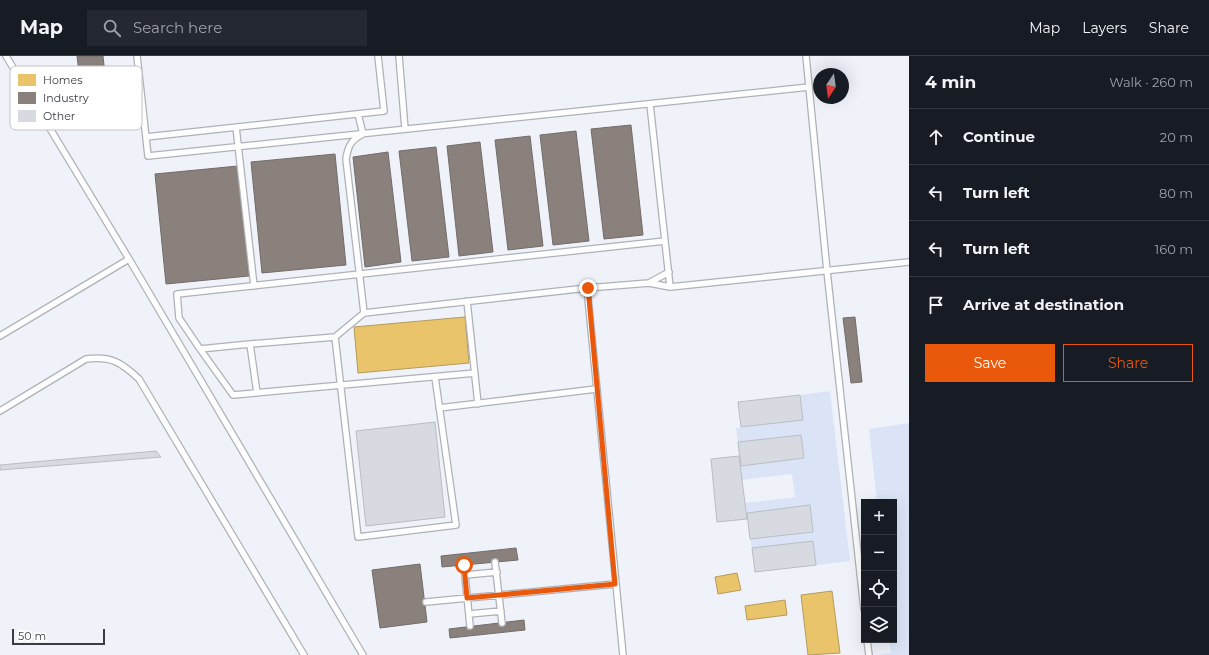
<!DOCTYPE html>
<meta charset="utf-8">
<style>
body{margin:0;font-family:Montserrat,sans-serif;background:#242831;color:#f1f3f6}
.controls{position:absolute;right:12px;bottom:12px;display:grid;overflow:hidden;border-radius:0px;box-shadow:0 4px 16px #0002}
.controls button{width:36px;height:36px;display:grid;place-items:center;padding:0;border:0;border-bottom:1px solid #363941;background:#171b24;color:#f1f3f6;font:20px sans-serif}
.compass{position:absolute;left:813px;top:12px;width:36px;height:36px;border-radius:50%;background:#171b24;box-shadow:0 4px 16px #0002;rotate:193deg}
.scale{position:absolute;left:12px;bottom:10px;width:93px;box-sizing:border-box;padding-left:4px;border:2px solid #383c43;border-top:0;font-size:11px;line-height:14px;white-space:nowrap;color:#383c43;-webkit-text-stroke:3px #fff;paint-order:stroke}
.stop{position:absolute;width:12px;height:12px;margin:-9px;border:3px solid #ea580c;border-radius:50%;background:#fff}
.stop.end{background:#ea580c;border-color:#fff;box-shadow:0 1px 4px #0008}
.list{margin:0;padding:0;list-style:none}
h2{display:flex;justify-content:space-between;align-items:center;height:52px;margin:0;padding:0 16px;font-size:17px}
h2 small{font-size:13px;font-weight:400;color:#9ea1a6}
.list li{display:grid;grid-template-columns:26px 1fr auto;gap:12px;align-items:center;box-sizing:border-box;height:56px;padding:0 16px;border-top:1px solid #363941}
.list b{display:block;font-size:15px;white-space:nowrap}
.list em{font-size:13px;font-style:normal;color:#9ea1a6}
.actions{display:flex;gap:8px;padding:12px 16px}
.actions a{flex:1;padding:9px 0;border:1px solid #ea580c;border-radius:0px;text-align:center;font-size:14px;color:#ea580c}
.actions .main{background:#ea580c;color:#fff}
.icon{flex:none;width:22px;height:22px;fill:none;stroke:currentColor;stroke-width:2;stroke-linecap:round;stroke-linejoin:round}
.map{position:relative;flex:none;width:909px;height:599px;overflow:hidden}
header{display:flex;align-items:center;gap:24px;box-sizing:border-box;height:56px;padding:0 20px;background:#171b24;border-bottom:1px solid #363941}
header strong{font-size:19px}
nav{display:flex;gap:22px;margin-inline-start:auto;font-size:14px}
.search{width:280px;height:36px;background:#242831;display:flex;align-items:center;gap:10px;box-sizing:border-box;padding:0 14px;border-radius:0px;color:#9ea1a6;font-size:15px}
main{display:flex}
aside{flex:1;background:#171b24}
.map>svg:first-child{display:block}
.green{fill:#dbe4f7}
.homes{fill:#e9c46a;stroke:#b49b5e}
.industry{fill:#8a817c;stroke:#716c6b}
.building{fill:#d7dae1;stroke:#b9bdc3}
.lines{fill:none;stroke-linecap:round;stroke-linejoin:round}
.service-casing{stroke:#aeb2b8;stroke-width:8}
.service{stroke:#fdfdfe;stroke-width:5.5}
.route{stroke:#ea580c;stroke-width:5}
.key{fill:#fff;stroke:#c3c4c7;stroke-width:1}
.key-label{font-size:11px;fill:#383c43}
</style>
<header>
<strong>Map</strong>
<div class="search"><svg class="icon" aria-label="search" viewBox="0 0 24 24"><circle cx="10" cy="10" r="6"/><path d="M15 15l6 6"/></svg>Search here</div>
<nav><a>Map</a><a>Layers</a><a>Share</a></nav>
</header>
<main>
<div class="map">
<svg width="909" height="599" viewBox="0 0 909 599">
<rect width="100%" height="100%" fill="#eff2f9"/>
<!-- green -->
<path class="green" d="M830,335L850,505L816,509L813,485L752,492L750,483L809,449L747,457L745,447L795,441L792,418L742,424L741,410L804,402L801,379L738,386L736,372L803,364L800,339Z
M909,367V599H876L891,597L889,584H894V446H877L869,373Z"/>
<!-- homes -->
<path class="homes" d="M465,261L469,307L358,317L354,271Z
M737,517L741,534L718,538L715,521Z
M832,535L840,597L808,599L801,539Z
M785,544L787,559L747,564L745,550Z"/>
<!-- industry -->
<path class="industry" d="M77,0H103L108,46L83,50Z
M631,69L643,179L604,183L591,73Z
M576,75L589,185L553,189L540,79Z
M530,80L543,190L508,194L495,84Z
M480,86L493,196L459,200L447,90Z
M436,91L449,201L412,205L399,95Z
M388,96L401,206L365,211L353,101Z
M335,98L346,209L262,217L251,106Z
M238,110L249,220L166,228L155,118Z
M855,261L862,326L851,327L843,262Z
M516,492L518,504L442,511L441,500Z
M420,508L427,566L380,572L372,514Z
M524,564L525,574L450,582L449,573Z"/>
<!-- building -->
<path class="building" d="M800,339L803,364L741,371L738,346Z
M435,366L445,461L366,470L356,375Z
M801,379L804,402L741,410L738,386Z
M156,395L161,401L0,414V409Z
M739,400L747,463L717,466L711,403Z
M810,449L813,476L750,483L747,457Z
M813,485L816,509L755,516L752,492Z"/>
<g class="lines">
<!-- service casing -->
<g class="service-casing">
<path id="service" d="M6,0L129,203L363,599
M137,0L148,100L809,31
M399,0L405,73
M806,0L827,215L864,553
M650,48L670,231L909,206
M358,58L363,78C351,84 348,90 346,103L364,257L335,281L358,481L456,469L435,321
M236,71L254,230
M146,81L384,55L378,0
M669,216L649,227L670,231
M467,245L478,348
M364,257L587,232
M0,280L129,203
M250,288L200,293L179,262L177,238L665,185
M200,293L233,339L475,317
M257,337L250,288L335,281
M439,352L596,333
M0,355L86,303C111,300 121,306 139,323L304,599
M495,506L502,567
M464,509L470,570
M465,519L497,516
M426,546L615,528
M469,558L501,555
M867,584L869,599
M623,599L587,232L649,227"/>
</g>
<!-- service -->
<use href="#service" class="service"/>
</g>
<g class="lines">
<!-- route -->
<path class="route" d="M464,509L467,542L615,528L588,232"/>
</g>
<!-- legend -->
<rect x="10" y="10" width="132" height="64" rx="6" class="key"/>
<rect x="18" y="18" width="18" height="12" fill="#e9c46a"/>
<rect x="18" y="36" width="18" height="12" fill="#8a817c"/>
<rect x="18" y="54" width="18" height="12" fill="#d7dae1"/>
<g class="key-label">
<text x="43" y="28">Homes</text>
<text x="43" y="46">Industry</text>
<text x="43" y="64">Other</text>
</g>
</svg>
<div class="controls">
<button>+</button>
<button>−</button>
<button><svg class="icon" aria-label="locate" viewBox="0 0 24 24"><circle cx="12" cy="12" r="6"/><path d="M12 2v4M12 18v4M2 12h4M18 12h4"/></svg></button>
<button><svg class="icon" aria-label="layers" viewBox="0 0 24 24"><path d="M12 4l9 5-9 5-9-5zM3 14l9 5 9-5"/></svg></button>
</div>
<svg class="compass" viewBox="-18 -18 36 36"><path d="M0-13l5 13h-10z" fill="#e53935"/><path d="M0 13l5-13h-10z" fill="#9ea1a6"/></svg>
<div class="scale">50 m</div>
<div class="stop" style="left:464px;top:509px"></div>
<div class="stop end" style="left:588px;top:232px"></div>
</div>
<aside>
<h2>4 min<small>Walk · 260 m</small></h2>
<ul class="list">
<li><svg class="icon" aria-label="ahead" viewBox="0 0 24 24"><path d="M12 20V5M6 11l6-6 6 6"/></svg><div><b>Continue</b></div><em>20 m</em></li>
<li><svg class="icon" aria-label="left" viewBox="0 0 24 24"><path d="M17 20v-9H6M10 6l-5 5 5 5"/></svg><div><b>Turn left</b></div><em>80 m</em></li>
<li><svg class="icon" aria-label="left" viewBox="0 0 24 24"><path d="M17 20v-9H6M10 6l-5 5 5 5"/></svg><div><b>Turn left</b></div><em>160 m</em></li>
<li><svg class="icon" aria-label="arrive" viewBox="0 0 24 24"><path d="M6 21V4h12l-3 4 3 4H6"/></svg><div><b>Arrive at destination</b></div></li>
</ul>
<div class="actions"><a class="main">Save</a><a>Share</a></div>
</aside>
</main>
